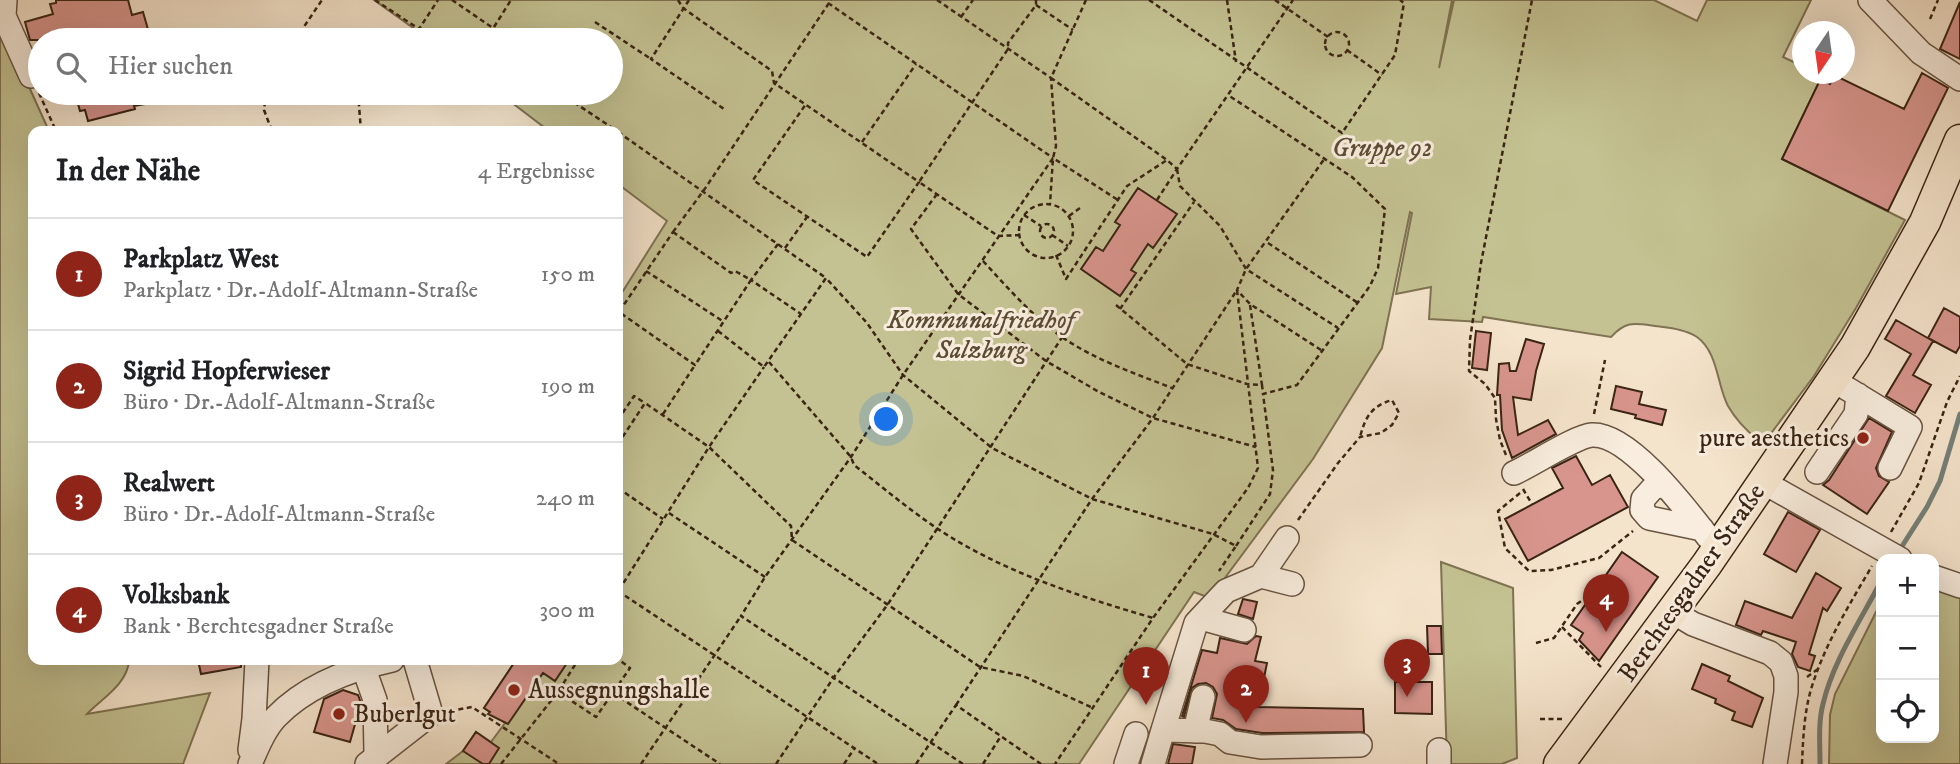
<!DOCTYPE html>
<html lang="de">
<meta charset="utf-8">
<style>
body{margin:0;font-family:"IM FELL DW Pica",serif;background:#f6f6f6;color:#202124}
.controls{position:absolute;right:21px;bottom:21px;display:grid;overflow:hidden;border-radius:14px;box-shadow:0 7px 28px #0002}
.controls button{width:63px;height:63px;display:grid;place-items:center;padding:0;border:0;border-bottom:2px solid #e0e0e0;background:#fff;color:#202124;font:35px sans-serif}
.compass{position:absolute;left:1792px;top:21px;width:63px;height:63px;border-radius:50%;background:#fff;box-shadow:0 7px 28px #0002;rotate:193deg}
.you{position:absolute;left:887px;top:420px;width:24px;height:24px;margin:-18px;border:5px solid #fff;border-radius:50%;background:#1a73e8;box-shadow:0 0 0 10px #1a73e833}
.badge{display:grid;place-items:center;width:46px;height:46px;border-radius:50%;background:#8f2418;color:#fff;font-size:23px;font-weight:700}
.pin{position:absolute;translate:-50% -58px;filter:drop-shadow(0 2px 4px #0008)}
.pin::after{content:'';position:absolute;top:37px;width:24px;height:21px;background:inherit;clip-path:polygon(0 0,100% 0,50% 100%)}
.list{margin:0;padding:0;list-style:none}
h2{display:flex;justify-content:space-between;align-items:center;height:91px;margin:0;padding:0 28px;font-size:30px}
h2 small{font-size:23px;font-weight:400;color:#757577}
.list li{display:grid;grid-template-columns:46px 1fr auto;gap:21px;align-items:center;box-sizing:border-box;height:112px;padding:0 28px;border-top:2px solid #e0e0e0}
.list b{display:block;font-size:26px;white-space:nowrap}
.list p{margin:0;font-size:23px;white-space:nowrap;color:#757577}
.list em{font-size:23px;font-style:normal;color:#757577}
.icon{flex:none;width:38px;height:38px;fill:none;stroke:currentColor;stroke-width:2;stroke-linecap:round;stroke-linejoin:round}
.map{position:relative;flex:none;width:1960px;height:764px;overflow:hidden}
.search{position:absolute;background:#fff;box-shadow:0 7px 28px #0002;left:28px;top:28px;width:595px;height:77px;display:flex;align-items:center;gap:18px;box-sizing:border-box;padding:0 24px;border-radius:38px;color:#757577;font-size:26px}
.panel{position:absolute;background:#fff;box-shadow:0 7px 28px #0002;left:28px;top:126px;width:595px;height:539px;border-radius:14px}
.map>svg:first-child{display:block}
.green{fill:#c4c292;stroke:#7f7353;stroke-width:2}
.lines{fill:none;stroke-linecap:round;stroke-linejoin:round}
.stream{stroke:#758079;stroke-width:5}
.building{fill:#d8958d;stroke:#3a2414;stroke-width:2}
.minor-casing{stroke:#695442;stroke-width:26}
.major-casing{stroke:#3a2414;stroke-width:33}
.path{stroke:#3a2414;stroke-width:2.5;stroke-dasharray:5 3.5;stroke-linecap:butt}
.minor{stroke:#f8edde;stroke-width:23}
.major{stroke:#f5e4cc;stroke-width:30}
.poi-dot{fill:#8f2418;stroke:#f8edde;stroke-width:2.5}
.labels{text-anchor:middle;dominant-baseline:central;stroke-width:6;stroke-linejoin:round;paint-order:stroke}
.park-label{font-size:26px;font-style:italic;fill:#5c4c34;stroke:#f8edde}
.poi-label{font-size:26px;fill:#3a2414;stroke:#f8edde;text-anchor:start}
.street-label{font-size:26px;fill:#3a2414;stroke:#f8edde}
</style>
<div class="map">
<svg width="1960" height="764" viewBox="0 0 1960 764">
<rect width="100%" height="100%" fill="#f5e4cc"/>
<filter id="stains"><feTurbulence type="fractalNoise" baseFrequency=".00286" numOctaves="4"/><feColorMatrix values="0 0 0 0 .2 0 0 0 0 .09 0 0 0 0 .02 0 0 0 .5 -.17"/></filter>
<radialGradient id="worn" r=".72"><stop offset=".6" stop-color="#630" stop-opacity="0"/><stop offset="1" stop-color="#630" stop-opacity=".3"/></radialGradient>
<!-- green -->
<path class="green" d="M374,0H1452L1439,68L1454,0H1654L1697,21L1707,0H1811L1783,57L1802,66V74L1822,76L1782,159L1905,220L1856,308L1814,376L1769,436L1757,439C1747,431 1735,418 1728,406C1717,385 1718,352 1697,337C1685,329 1669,328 1655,326C1633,323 1626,321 1611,337L1483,317L1482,322L1429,319L1431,287L1396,294L1412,213L1410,212L1382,348L1313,459L1210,598L1194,592L1079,764H446L463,751L476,732L491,742L505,723L484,708L516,660H618V299L667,221L618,184V131H549L499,93H611V40H430Z
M2,27L49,131H33V660H129C128,684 101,699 87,714L210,693L183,764H0V30Z
M1441,562L1513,588L1517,758L1502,764H1447Z
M1934,585L1960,596V764H1829L1830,715L1835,694L1881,602V738H1934Z"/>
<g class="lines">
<!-- stream -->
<path class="stream" d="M1899,551L1927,507L1940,481L1960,414
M1820,764C1820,744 1818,723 1823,704C1833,661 1861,620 1881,581"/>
</g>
<!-- building -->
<path class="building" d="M56,0H128L132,15L143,12L151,40H30L25,22L53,14L50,4L56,3Z
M1960,2V59L1940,49Z
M1922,73L1948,88L1888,211L1782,159L1820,80L1830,84L1834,75L1904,109Z
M75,93H167L168,100L134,106L135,109L88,121L85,110L80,111Z
M1138,188L1177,214L1153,248L1148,244L1131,270L1136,273L1120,296L1081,269L1096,247L1103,251L1120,225L1115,222Z
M1944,308L1960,317V346L1956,353L1928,338Z
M1896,320L1933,341L1913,375L1931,385L1915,413L1886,396L1911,354L1885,339Z
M1476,331L1491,333L1487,370L1472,368Z
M1526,339L1544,344L1536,371L1531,400L1513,397L1518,435L1548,420L1556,434L1512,458L1502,430L1500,395H1497L1499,364L1509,363L1510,371H1516Z
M1616,386L1642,392L1639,404L1666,410L1662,425L1635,418L1636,415L1611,409Z
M1869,418L1892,432L1876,468L1879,476L1889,482L1867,514L1823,485L1829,480Z
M1576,456L1592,485L1610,475L1628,507L1528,561L1505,519L1563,488L1552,468Z
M1788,512L1820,530L1796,572L1764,554Z
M1622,552L1658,577L1599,661L1579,640L1583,633L1571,625Z
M1816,573L1841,588L1827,611L1823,608L1809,654L1815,656L1810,671L1798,667L1792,654L1796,642L1763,631L1761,635L1736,625L1745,601L1792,618Z
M1243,599L1257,602L1253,619L1238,614Z
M1427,626H1441L1442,654H1428Z
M1256,636L1261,637L1255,661L1267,663L1258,707L1363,709L1364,732L1262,733L1236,729L1223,720L1212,718L1217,694L1213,687L1206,683L1198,684L1192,688L1184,717L1182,716L1202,650L1217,653L1220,638L1247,644Z
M198,660H241V667L201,674Z
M516,660H569L555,681L543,673L508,724L488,714L490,712L484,708Z
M1702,664L1730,676L1728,681L1763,698L1752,727L1732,720L1735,712L1715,703L1716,699L1692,689Z
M1395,682H1432V714L1395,713Z
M343,690L358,695L361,703L350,742L314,732L324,699Z
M476,732L499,748L489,764H483L463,751Z
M1173,744L1195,747L1192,764H1168Z"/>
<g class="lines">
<!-- minor casing -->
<g class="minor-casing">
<path id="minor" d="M5,0L4,16L31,76
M1870,0L1921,53L1960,79
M1833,380L1910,427L1890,468
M1817,472L1856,414L1858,395
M1514,473C1532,465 1576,436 1592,435C1629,433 1686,509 1708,537L1720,545
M1763,482L1900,559
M1664,485L1653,488L1643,499L1642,510L1649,518L1702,529
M1261,576L1292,584
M1934,577L1960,586
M1673,612L1693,624L1770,653L1781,662L1786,676V692L1775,764
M1201,618L1244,630
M363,666L375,700L376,754
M1163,730L1196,623L1226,591L1261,576L1287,538
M1195,731L1203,697
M250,750L254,719L257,660
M1439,750V764
M250,764C257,748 264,730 276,717C306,686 351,669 392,660
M367,764L431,714L415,660
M1126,764L1136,734
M1153,764L1163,730L1205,731L1220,734L1230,742L1261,747L1360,745"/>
</g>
<!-- major casing -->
<g class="major-casing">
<path id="major" d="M1559,764L1707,564L1855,347L1925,222L1960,140"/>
</g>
<!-- path -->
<path class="path" d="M375,0L419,29L438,0
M452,0L493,28V40
M678,0L683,8L772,71L774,83L919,182L867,257L753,180L806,104
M689,0L651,59L724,109
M937,0L1051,78L1056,146L1053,158L1050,204
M1086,0L1051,78L1167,160
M1149,0L1342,133L1395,55L1404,3L1400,0
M1227,0L1236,62
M1275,0L1328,37
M828,3L1053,158
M1036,5L1073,30
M961,17L973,0
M1930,19L1938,0
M595,22L651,59
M494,27L511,0
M420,30L443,40
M1325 44a12 12 0 1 1 24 0a12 12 0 1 1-24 0Z
M295,40L322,0
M1347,50L1382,75
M39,93L56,131
M266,93L264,110L272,131
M358,93L361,131
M560,93L617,131
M618,132L826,278
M862,142L916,64
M1177,169L1180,186L1220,226L1246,269L1338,328
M937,194L911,229L958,294L1046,361L1099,392L1153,418L1256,447
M1157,200L1177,169
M1019 231a27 27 0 1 1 54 0a27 27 0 1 1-54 0Z
M1024,215L1041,226
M1069,216L1080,208
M1040 231a7 7 0 1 1 14 0a7 7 0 1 1-14 0Z
M673,232L731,273L735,271L751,280L695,365L619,312Z
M673,232L704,190L831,0
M1020,235L998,236L919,182L1008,49V43L1036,5V0
M1052,235L1068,246
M1268,243L1358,303
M778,244L751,280L801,314
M785,248L807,217
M1056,255L1066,279L1127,186L1167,160L1177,169L1293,0
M983,261C1008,288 1032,316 1062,337C1095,360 1134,373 1172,388
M646,271L724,322
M1116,305L1187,364L1247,384L1262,385L1263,394L1297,385L1370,286L1378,268L1385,209L1352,177L1228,95
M1250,305L1262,385
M1120,309L1194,202
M718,331L764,367L826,278L867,323L903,375L992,448L1092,499L1213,534L1236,546L1219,571
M1321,350L1250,304L1237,290L1246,269L1325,158
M769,362L851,457L854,465C881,486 907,508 935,527C1000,571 1078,596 1153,618
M663,414L695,365
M1594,414L1605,360
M618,420L634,396L645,403
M618,444L645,403L709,447L791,526L792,540L980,667L1023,676L1093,708
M1506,455L1500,440L1496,419L1495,398L1485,384L1469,371L1470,340L1481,263L1532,0
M618,488L663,519
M1523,489L1532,504
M1520,493L1498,511L1505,548L1529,571L1551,570L1599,558L1633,531
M669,513L765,577
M1298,520L1338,463L1360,437L1381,433L1392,425L1399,413L1392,400C1371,406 1365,418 1360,437
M1891,532L1919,483L1947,402L1960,376
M1236,546L1270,494L1273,470L1263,394
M619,590L709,447L764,367
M618,591L878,764
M1562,627L1601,667
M1536,643L1554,638L1577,604L1584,599L1588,585
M1807,677L1818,669
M558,692L596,717L630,668L618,659
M613,693L720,764
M956,705L1092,499L1153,418L1237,290L1258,468L1248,488L1153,618L1055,764
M450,711L472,707L559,764
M1540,719H1564
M501,764L558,692L578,660
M641,764L741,616
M776,764L834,677L888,604L1074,319
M844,764L854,749
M916,764L956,705L1041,764
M963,764L741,616L765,577L851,457L903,375L1053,158L1118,200
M983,764L1001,736
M1802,764C1803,740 1804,716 1810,693C1823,647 1848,607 1872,566"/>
<!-- minor -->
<use href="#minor" class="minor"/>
<!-- major -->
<use href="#major" class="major"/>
</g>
<!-- markers -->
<g class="poi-dot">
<circle cx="1863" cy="438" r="7"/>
<circle cx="514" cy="690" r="7"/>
<circle cx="339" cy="714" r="7"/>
</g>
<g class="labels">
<!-- park labels -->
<g class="park-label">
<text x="1382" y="148">Gruppe 92</text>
<text x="981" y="320">Kommunalfriedhof<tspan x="981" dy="30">Salzburg</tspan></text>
</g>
<!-- poi labels -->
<g class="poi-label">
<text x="1849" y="438" text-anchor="end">pure aesthetics</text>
<text x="528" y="690">Aussegnungshalle</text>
<text x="353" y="714">Buberlgut</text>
</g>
<!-- street labels -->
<g class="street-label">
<text transform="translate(1692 583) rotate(-55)">Berchtesgadner Straße</text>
</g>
</g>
<rect width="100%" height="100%" filter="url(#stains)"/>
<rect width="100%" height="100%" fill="url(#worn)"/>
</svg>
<div class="controls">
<button>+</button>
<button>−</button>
<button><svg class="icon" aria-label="locate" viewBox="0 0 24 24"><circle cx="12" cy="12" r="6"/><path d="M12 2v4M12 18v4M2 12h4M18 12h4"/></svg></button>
</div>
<svg class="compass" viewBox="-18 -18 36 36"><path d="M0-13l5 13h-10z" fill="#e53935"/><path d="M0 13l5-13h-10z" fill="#757577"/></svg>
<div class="you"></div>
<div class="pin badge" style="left:1146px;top:705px">1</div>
<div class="pin badge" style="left:1246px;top:723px">2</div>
<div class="pin badge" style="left:1407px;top:697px">3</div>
<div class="pin badge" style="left:1606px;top:632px">4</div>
<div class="search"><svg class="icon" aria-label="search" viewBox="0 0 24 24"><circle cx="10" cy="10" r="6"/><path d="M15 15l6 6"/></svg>Hier suchen</div>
<section class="panel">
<h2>In der Nähe<small>4 Ergebnisse</small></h2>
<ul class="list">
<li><span class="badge">1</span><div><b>Parkplatz West</b><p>Parkplatz · Dr.-Adolf-Altmann-Straße</p></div><em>150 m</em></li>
<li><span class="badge">2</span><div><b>Sigrid Hopferwieser</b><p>Büro · Dr.-Adolf-Altmann-Straße</p></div><em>190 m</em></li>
<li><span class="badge">3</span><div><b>Realwert</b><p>Büro · Dr.-Adolf-Altmann-Straße</p></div><em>240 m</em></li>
<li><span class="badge">4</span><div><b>Volksbank</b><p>Bank · Berchtesgadner Straße</p></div><em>300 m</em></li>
</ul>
</section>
</div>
